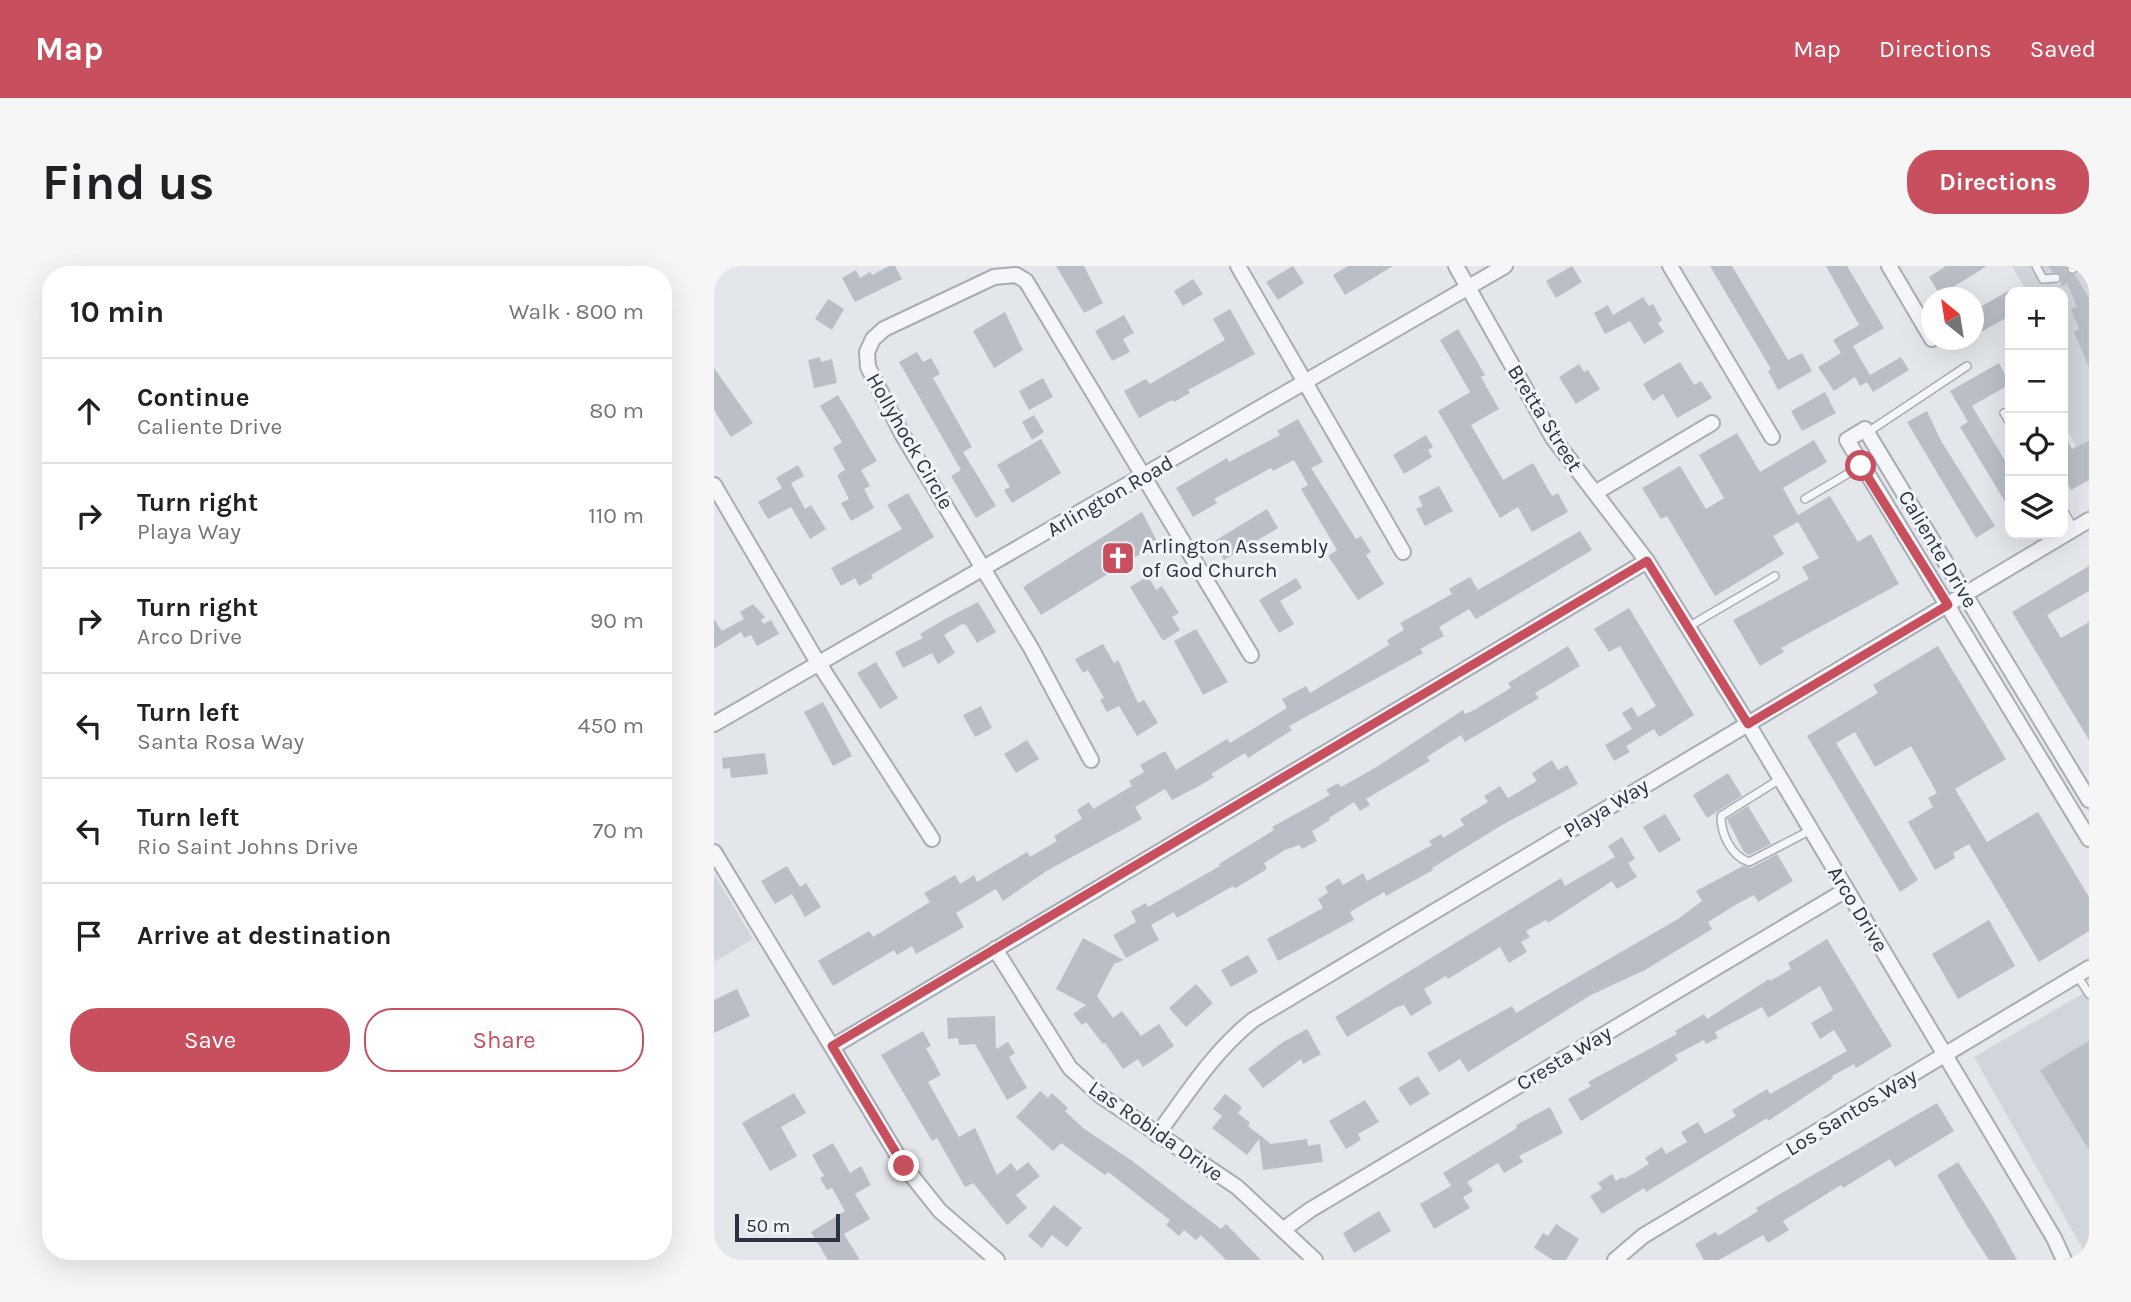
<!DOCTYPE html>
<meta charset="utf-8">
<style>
body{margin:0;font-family:Karla,sans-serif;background:#f6f6f6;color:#202124}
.controls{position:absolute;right:21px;top:21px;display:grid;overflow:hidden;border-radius:14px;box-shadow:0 7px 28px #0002}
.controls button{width:63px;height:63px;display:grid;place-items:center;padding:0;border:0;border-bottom:2px solid #e0e0e0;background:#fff;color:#202124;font:35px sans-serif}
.compass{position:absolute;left:1207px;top:21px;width:63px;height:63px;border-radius:50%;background:#fff;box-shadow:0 7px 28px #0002;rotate:330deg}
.scale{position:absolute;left:21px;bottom:18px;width:105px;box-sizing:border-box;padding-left:7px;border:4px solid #2b3342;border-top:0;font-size:19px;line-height:24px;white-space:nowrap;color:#2b3342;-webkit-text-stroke:5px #f2f5f8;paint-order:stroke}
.stop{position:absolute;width:21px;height:21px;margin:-16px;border:5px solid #c84f5e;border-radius:50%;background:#fff}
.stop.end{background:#c84f5e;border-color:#fff;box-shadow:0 2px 7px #0008}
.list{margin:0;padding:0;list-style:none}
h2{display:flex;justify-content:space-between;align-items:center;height:91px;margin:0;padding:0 28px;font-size:30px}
h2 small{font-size:23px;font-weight:400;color:#757577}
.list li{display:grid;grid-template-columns:46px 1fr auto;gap:21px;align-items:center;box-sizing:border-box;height:105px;padding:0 28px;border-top:2px solid #e0e0e0}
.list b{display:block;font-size:26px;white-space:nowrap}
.list p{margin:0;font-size:23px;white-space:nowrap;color:#757577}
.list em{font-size:23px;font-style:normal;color:#757577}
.actions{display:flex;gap:14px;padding:21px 28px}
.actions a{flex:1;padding:16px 0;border:2px solid #c84f5e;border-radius:28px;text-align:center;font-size:24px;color:#c84f5e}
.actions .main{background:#c84f5e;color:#fff}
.icon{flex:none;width:38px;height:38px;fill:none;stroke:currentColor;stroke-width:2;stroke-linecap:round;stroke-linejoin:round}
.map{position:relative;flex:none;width:1375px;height:994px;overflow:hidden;border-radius:28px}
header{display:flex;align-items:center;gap:42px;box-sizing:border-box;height:98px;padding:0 35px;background:#c84f5e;color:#fff}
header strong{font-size:33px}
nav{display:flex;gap:38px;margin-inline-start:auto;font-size:24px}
.intro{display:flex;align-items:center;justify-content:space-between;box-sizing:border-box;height:168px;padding:0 42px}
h1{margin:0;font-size:49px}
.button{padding:18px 32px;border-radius:28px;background:#c84f5e;color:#fff;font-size:24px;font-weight:700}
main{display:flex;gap:42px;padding:0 42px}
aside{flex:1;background:#fff;border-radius:28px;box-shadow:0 7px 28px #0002}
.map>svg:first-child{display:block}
.built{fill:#d1d5dc}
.building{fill:#babfc7}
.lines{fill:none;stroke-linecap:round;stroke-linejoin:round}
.lane-casing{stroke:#a8adb4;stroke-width:10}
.street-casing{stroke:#a8adb4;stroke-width:18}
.lane{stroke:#f5f6f9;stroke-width:7}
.street{stroke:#f5f6f9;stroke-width:14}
.route{stroke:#c84f5e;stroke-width:9}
.labels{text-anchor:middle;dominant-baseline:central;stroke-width:6;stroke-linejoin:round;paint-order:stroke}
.street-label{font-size:21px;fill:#2b3342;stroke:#f2f5f8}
.poi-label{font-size:21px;fill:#2b3342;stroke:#f2f5f8;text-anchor:start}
</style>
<header>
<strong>Map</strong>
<nav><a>Map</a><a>Directions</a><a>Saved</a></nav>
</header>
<div class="intro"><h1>Find us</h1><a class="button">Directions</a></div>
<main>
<aside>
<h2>10 min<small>Walk · 800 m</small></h2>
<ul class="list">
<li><svg class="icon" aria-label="ahead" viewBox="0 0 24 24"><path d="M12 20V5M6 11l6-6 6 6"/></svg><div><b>Continue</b><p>Caliente Drive</p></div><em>80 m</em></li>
<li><svg class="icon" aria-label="right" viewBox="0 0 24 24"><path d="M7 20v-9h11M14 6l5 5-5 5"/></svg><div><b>Turn right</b><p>Playa Way</p></div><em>110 m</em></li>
<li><svg class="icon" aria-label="right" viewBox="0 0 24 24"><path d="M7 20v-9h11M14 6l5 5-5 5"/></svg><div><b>Turn right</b><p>Arco Drive</p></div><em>90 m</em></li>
<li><svg class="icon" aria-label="left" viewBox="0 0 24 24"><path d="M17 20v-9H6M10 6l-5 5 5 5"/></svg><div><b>Turn left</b><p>Santa Rosa Way</p></div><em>450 m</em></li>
<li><svg class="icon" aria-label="left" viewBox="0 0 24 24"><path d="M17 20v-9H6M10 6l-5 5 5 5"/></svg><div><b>Turn left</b><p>Rio Saint Johns Drive</p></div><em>70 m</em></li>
<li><svg class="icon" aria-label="arrive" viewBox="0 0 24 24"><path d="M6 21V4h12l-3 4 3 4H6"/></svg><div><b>Arrive at destination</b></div></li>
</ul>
<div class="actions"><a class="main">Save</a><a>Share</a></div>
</aside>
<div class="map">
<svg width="1375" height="994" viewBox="0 0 1375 994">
<rect width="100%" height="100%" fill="#e3e6ea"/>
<!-- built -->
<path class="built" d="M1298,0H1375V203L1349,157V26H1313Z
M0,608L39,673L0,696Z
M1375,724V994L1260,791Z"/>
<!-- building -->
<path class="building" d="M175,0H181L188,13L141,36L128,12L142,4L146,12L156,6L158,9Z
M342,0H370L389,37L370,47Z
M579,0L590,17L564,34L552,16Z
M634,0H679L631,29L619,9Z
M858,0L868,16L842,32L832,15Z
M996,0H1018L1074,94L1088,87L1098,105L1064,124L1054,105L1057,103Z
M1112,0H1133L1170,62L1139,80L1156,109L1187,91L1195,104L1159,126L1153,116L1146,120L1141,111L1120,125L1104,101L1127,87L1119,74L1145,59Z
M1232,0H1273L1226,29L1215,11Z
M1334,0H1353V6L1361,9L1375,32V101L1360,66L1365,63L1357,43L1363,41L1353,17L1347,21V9L1338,6Z
M479,13L489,28L469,40L460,25Z
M1296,24V50L1259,70V45Z
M929,31L935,40L939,38L948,54L944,57L950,66L930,78L916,55L891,68L880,47L894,39L899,49Z
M114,33L130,43L118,64L101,53Z
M516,43L541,88L474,124L476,127L460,136L458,134L425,152L410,125L432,113L436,118L511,74L499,53Z
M291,46L309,84L280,102L259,65Z
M410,49L420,67L409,73L416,86L398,95L381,65Z
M744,63L771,109L767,111L785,143L757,159L789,214L819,197L838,230L844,227L854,246L818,266L804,241L786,252L724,145L756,126L726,74Z
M203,86L209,96L217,92L226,108L219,112L258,181L249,186L282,240L262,252L237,210L247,204L185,96Z
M106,91L107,96L118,93L123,117L100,122L94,94Z
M966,96L980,119L987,115L998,132L963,152L949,128L939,135L929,118Z
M1285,97L1296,118L1258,140L1296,203V244L1246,161L1254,156L1236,125Z
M865,98L870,106L874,104L886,123L862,138L845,111Z
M0,102L39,157L17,171L0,144Z
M329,112L339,131L315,144L305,125Z
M1111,126L1122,147L1088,165L1077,145Z
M124,129L163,195L147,204L156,220L150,223L160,242L137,255L127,237L135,233L123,209L131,204L119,182L128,176L106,140Z
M1213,145L1227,175L1281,260L1262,272L1193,156Z
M320,149L330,166L318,174L308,156Z
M584,153L609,196L597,202L642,273L647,270L657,286L652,289L670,318L644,334L614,290L623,284L587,223L594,219L580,194L559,205L557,202L500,233L503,237L479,251L462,222L513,192L515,196L566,169L563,165Z
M1023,167L1046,206L1100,174L1113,196L1069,222L1084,249L1116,230L1144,276L1157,268L1185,318L1067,382L1070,386L1046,400L1019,354L1095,313L1088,301L1105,292L1084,256L1059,270L1070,288L1001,330L953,250L947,253L928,222L966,200L992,243L1010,232L985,189Z
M1349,167L1358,183L1375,175V214L1357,224L1349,210Z
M712,169L719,181L714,184L718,191L690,208L679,189Z
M327,173L347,207L298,237L290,224L296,221L283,199Z
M84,199L90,210L77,217L91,243L97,239L112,263L96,273L77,241L54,253L44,236L68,222L62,212Z
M725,220L739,245L711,260L702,243L709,240L704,231Z
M194,227L220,271L157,309L159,312L145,320L141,312L127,320L117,302L188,263L173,239Z
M553,243L564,262L510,294L499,276Z
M428,246L444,277L327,349L309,321Z
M866,265L878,284L762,353L755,343L725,361L730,370L706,383L709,387L575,460L578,464L534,492L531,487L497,508L500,511L485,520L458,534L451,523L421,541L428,553L334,604L289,635L282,623L242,647L250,661L236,669L202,688L198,680L183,689L180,684L119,720L104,695L155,665L159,671L216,636L210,627L241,609L246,618L260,609L263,616L313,586L316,591L343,575L340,570L368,553L363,544L375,536L379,543L418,520L415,515L430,506L426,499L451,485L462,504L513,473L516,477L573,442L568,433L592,420L596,427L675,379L673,374L690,364L686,357L738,328L735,323L756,311L764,324Z
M1375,300V325L1333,349L1347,372L1375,356V474L1298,346Z
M434,310L442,324L448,320L465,347L458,351L466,364L449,375L416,321Z
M582,312L588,322L566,335L580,358L565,367L545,334Z
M264,336L282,366L263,377L252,359L248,358L230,369L241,387L224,398L218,387L189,402L181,386L209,372L206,368L231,353Z
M39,338L51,351L47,354L50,358L57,354L65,368L43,380L37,369L30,372L27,366L0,383V353L8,365L30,353L26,346Z
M915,342L980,449L945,471L940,463L912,480L916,486L900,495L891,479L918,463L908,447L918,441L924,451L942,440L906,380L895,386L880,363Z
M482,363L514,416L489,429L460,375Z
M389,378L400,397L404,394L424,437L430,434L444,457L423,470L405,440L393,446L386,434L390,432L374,404L369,407L361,393Z
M854,380L866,400L821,427L825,432L751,476L747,469L713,491L716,495L652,533L656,539L646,545L640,536L615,552L616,554L598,565L603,575L588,583L585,579L571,584L550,597L553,603L520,623L519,620L463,652L460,646L437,659L445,674L412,692L399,669L422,656L417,645L432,637L434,641L506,600L505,598L560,564L558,561L616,529L612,524L624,517L627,521L661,502L749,444L751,448L760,444L797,422L794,417Z
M1224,380L1292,493L1241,523L1273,576L1324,546L1375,631V665L1325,696L1255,578L1239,587L1241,592L1221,604L1194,556L1219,541L1214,532L1223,527L1197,480L1161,501L1141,466L1122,477L1204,614L1186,626L1093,470L1164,427L1159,419Z
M162,396L184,432L166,443L143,407Z
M109,436L138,490L119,500L90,446Z
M267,440L278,462L261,471L249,449Z
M313,474L325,493L302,507L290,488Z
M51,487L54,508L17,512L16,502L9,503L8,492Z
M838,494L844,504L853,499L864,518L788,559L718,602L719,604L672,630L670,626L636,646L640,654L564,695L553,673L609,642L604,633L614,627L611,621L625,612L629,619L649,607L653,615L718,579L715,575L727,568L729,572L750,559L746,553L774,536L770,530L786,520L794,532L823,515L818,507Z
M1014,507L1028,530L993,552L979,529Z
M1034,540L1057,578L1035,589L1030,586L1013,553Z
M951,548L967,574L945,587L929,561Z
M908,571L921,593L914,597L923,611L903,623L898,615L834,657L832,654L812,665L816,671L807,676L813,686L795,697L786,681L734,713L732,710L710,723L718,737L697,750L690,739L681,742L633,771L621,751L847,612L851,620L901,591L894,580Z
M1063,588L1079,615L1044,636L1040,629L1023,638L994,656L998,663L931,704L877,729L754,806L746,793L725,806L713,787L798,740L802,747L964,653L988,635L982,625L1029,600L1037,602Z
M73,600L86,621L92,617L107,641L91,651L78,628L61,638L47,615Z
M1275,654L1301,700L1244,733L1218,688Z
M369,672L410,694L400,698L383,730L399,752L408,745L427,770L445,758L460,780L429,801L424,793L409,803L391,777L389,778L372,756L368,759L359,748L372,739L342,723Z
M1113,673L1178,780L1142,802L1140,798L1118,810L1119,812L1054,855L1053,852L932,926L930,922L888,948L876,930L888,923L884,917L898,908L902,915L908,911L910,913L935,898L931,892L948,881L952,888L973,876L967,866L984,856L991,868L1022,850L1018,844L1053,823L1056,828L1133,785L1120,764L1106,773L1097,757L1119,744L1106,720L1054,752L1048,741L1001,766L1004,772L992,778L990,774L961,789L964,794L867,855L854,833L877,820L874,816L963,768L961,765L990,748L993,753L1055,713L1056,715L1077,703L1074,697Z
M534,689L544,706L517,721L507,704Z
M482,718L499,737L472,761L455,742Z
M23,723L36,750L0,767V734Z
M281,750L282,783L294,776L301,787L295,791L313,822L293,834L261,778L245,779L244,772L234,773L233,752Z
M593,763L607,788L589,798L587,793L549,822L534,803L569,776Z
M209,765L217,780L212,782L227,809L214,816L245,871L261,862L283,909L297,897L303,905L314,896L326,910L302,929L313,942L293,959L259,917L251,921L223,872L218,875L167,789Z
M1375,775V884L1326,804Z
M704,810L716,828L696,840L684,822Z
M326,825L334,832L338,827L354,842L351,845L369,862L417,894L507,963L512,958L547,994H512L487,969L482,974L470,964L465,970L452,959L456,954L394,906L391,909L347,877L339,885L302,851Z
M80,827L92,847L67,861L83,890L56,905L28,857Z
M511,828L528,841L524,847L536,857L534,860L557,878L593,873L594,880L606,878L609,896L549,904L545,873L533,889L498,862L508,850L499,843Z
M651,834L665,856L644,868L647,874L632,883L615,855Z
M1223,837L1240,865L1181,901L1176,893L1129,922L1127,919L1069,955L1075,964L1054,977L1049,969L1005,994H990L981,978L1002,966L1004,970L1044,945L1042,942Z
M836,841L849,867L805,890L809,896L790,907L784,897L753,916L759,925L749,931L756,942L720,963L706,938L737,920L729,907L803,862L802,859Z
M119,877L136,907L147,900L157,919L141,928L156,953L130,968L146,994H114L97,966L131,945L118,922L113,924L106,912L110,910L98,889Z
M1244,896L1279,951L1303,994H1275L1253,960L1223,909Z
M340,939L368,962L353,981L338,969L328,982L314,970Z
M665,945L677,965L640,987L629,967Z
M842,958L865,973L852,994H839L820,982L829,967L834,970Z"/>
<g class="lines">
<!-- lane casing -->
<g class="lane-casing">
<path id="lane" d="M1322,0L1329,13L1342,12
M1358,3L1364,0
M1290,147L1296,157
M1154,166L1253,100
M1091,233L1147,200
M1349,244L1360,263
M974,361L1061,310
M1066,513L1007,550C1007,568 1017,590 1035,596L1097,564
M1363,709L1375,728"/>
</g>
<!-- street casing -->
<g class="street-casing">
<path id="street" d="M524,0L689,286
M742,0L839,172L933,295L1034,458L1340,972L1350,994
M956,0L1058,171
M1175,0L1218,73
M0,219L100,390L218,573
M881,227L998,157
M0,458L791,0
M377,494L317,382L188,168L154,101L153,86L159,73L170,63L280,11L302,9L312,15L537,389
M1375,534L1151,163L1133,174L1375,573
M0,586L190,900L226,945L283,994
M281,683L356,802L387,830L523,921L601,994
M118,781L933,295
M443,869C473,828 499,786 539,754L1375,254
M570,963L596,944L1132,624
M901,994L929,970L1375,702"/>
</g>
<!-- lane -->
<use href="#lane" class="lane"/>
<!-- street -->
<use href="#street" class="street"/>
</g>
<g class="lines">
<!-- route -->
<path class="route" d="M190,900L118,780L933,295L1034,458L1234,339L1147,200"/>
</g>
<!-- icons -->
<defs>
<g id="church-square" transform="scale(1.75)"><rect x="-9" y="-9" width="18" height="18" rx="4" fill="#c84f5e" stroke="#f2f5f8"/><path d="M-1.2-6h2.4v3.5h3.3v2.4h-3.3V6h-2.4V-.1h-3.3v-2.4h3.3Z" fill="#fff"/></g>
</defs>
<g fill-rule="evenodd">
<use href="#church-square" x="404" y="292"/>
</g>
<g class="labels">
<!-- street labels -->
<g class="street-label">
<text transform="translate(831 152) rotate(58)">Bretta Street</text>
<text transform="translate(196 175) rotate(60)">Hollyhock Circle</text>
<text transform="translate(396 230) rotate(-30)">Arlington Road</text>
<text transform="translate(1224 283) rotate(59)">Caliente Drive</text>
<text transform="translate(892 542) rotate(-31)">Playa Way</text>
<text transform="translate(1144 643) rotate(59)">Arco Drive</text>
<text transform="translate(850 792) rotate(-31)">Cresta Way</text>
<text transform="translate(1137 846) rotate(-31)">Los Santos Way</text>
<text transform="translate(442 865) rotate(35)">Las Robida Drive</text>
</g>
<!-- poi labels -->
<g class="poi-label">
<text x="428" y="280">Arlington Assembly<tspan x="428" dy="24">of God Church</tspan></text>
</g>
</g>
</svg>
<div class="controls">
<button>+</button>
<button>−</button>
<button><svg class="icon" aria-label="locate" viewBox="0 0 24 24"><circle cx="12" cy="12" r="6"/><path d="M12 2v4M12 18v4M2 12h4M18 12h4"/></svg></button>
<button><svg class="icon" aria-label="layers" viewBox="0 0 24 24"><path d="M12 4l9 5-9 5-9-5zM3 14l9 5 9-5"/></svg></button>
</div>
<svg class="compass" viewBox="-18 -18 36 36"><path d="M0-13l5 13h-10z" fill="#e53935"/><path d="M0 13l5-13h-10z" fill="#757577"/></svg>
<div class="scale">50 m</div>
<div class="stop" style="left:1147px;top:200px"></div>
<div class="stop end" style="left:190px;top:900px"></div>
</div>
</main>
